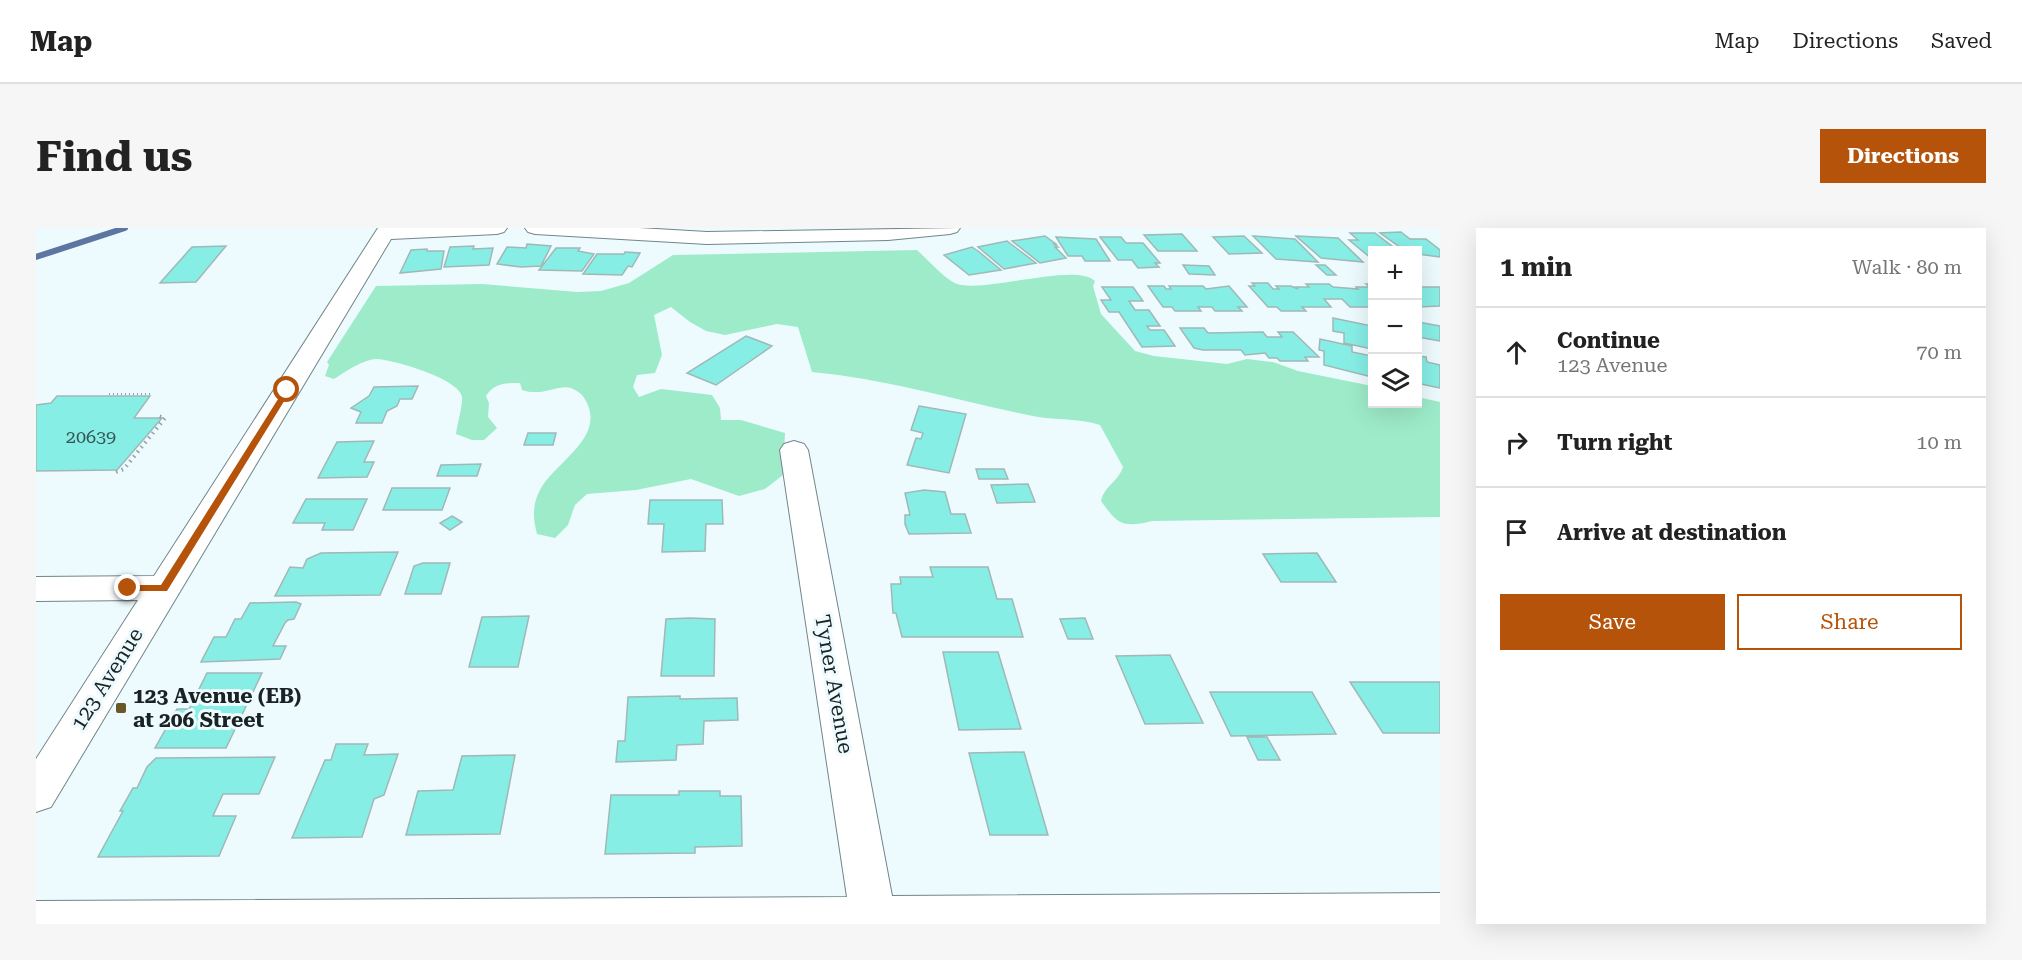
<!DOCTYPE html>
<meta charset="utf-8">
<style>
body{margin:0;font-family:"Roboto Serif",serif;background:#f6f6f6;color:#222}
.controls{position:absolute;right:18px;top:18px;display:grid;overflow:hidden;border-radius:0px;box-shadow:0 6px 24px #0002}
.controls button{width:54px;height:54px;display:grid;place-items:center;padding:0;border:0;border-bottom:2px solid #e0e0e0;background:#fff;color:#222;font:30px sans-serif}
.stop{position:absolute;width:18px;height:18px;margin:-14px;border:4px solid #b45309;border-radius:50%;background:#fff}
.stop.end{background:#b45309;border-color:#fff;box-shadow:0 2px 6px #0008}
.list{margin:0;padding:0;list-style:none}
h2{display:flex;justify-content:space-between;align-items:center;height:78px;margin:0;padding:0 24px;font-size:26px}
h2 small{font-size:20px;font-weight:400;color:#767676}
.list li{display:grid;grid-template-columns:39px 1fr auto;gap:18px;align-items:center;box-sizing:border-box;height:90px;padding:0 24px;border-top:2px solid #e0e0e0}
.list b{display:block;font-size:22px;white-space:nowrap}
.list p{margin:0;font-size:20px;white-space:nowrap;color:#767676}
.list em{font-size:20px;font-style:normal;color:#767676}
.actions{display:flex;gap:12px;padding:18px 24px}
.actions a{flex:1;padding:14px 0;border:2px solid #b45309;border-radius:0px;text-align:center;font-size:21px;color:#b45309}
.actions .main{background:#b45309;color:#fff}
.icon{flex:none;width:33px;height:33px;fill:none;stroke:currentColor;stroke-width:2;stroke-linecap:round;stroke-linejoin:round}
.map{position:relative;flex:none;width:1404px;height:696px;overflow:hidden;border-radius:0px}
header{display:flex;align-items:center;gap:36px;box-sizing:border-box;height:84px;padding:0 30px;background:#fff;border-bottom:2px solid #e0e0e0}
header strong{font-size:28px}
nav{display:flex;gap:33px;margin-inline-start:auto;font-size:21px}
.intro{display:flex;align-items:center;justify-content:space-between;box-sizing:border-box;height:144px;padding:0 36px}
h1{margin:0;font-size:42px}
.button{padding:15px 27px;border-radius:0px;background:#b45309;color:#fff;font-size:21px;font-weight:700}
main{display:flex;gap:36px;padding:0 36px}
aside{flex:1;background:#fff;border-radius:0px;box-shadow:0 6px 24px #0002}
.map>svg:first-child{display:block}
.green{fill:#9debc9}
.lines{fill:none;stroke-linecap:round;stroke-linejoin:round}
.stream{stroke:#5d76a1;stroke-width:6}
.building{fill:#87eee6;stroke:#a0b8b6;stroke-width:1.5}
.minor-casing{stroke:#71868b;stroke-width:2}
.path-far1{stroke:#95a1a3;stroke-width:2;stroke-dasharray:1 3;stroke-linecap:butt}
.path{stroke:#95a1a3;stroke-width:4;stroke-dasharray:1.5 4.5;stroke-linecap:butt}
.minor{fill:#fff;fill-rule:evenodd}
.route{fill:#b45309}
.poi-dot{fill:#695826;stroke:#edfbfe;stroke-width:2}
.labels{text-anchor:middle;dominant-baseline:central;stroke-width:6;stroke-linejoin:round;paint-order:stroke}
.number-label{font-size:18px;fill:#355554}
.street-label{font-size:21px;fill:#1a2224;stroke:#edfbfe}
.poi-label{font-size:21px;font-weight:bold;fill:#1a2224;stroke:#edfbfe;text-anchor:start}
</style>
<header>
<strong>Map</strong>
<nav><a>Map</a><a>Directions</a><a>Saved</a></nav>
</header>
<div class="intro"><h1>Find us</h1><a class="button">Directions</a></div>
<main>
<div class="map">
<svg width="1404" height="696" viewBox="0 0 1404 696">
<rect width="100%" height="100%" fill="#edfbfe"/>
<!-- green -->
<path class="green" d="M881,22C890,30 911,53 921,56C951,65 1039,34 1059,53L1057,58L1065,86L1099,123L1118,128L1191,136L1211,131L1237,134L1262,143L1336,158V176H1382V169L1404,174V289L1116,293C1087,300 1082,297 1065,273C1069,257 1082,254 1087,239L1064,197C1040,189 1016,193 992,187C920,172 850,151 776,144L762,99L741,96L689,107L670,103L654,94L635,79L618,87L626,127L619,145L601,147L597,159L603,169L625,161L676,167L684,180L685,192H705L749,205L747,247L729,261L703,268L655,251L600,262L551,266L539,277L532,297L519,310L501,306C497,291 496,276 504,262C519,234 568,211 551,175C547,167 544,164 535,160C523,156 506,169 486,162L484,155C469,155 458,155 450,168L453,175L452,189L461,200L448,212H436L420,206C421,197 427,177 426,169C424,151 356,131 340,131C326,132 310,143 298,151L289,148L293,137L291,134L340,58L446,56L542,64L565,63L593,55L637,27Z"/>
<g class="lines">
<!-- stream -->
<path class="stream" d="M0,29L89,0"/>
</g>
<!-- building -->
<path class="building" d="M1365,4L1374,11H1390L1404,22V29L1382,26V22H1368L1344,5Z
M1314,5H1339L1361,22H1336V31L1313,12H1322Z
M1146,6L1161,23H1122L1108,7Z
M1009,8L1020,16H1018L1022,19H1019L1030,30L1004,35L976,13Z
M1208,8L1226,25L1193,26L1177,9Z
M1217,8L1259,11L1282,34L1240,31Z
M1260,8L1302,10L1327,34L1285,30Z
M1020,9L1060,11L1074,33H1049L1046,28H1032Z
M1064,9H1085L1090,15H1107L1124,35H1119L1123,39L1102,40L1096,32H1082Z
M971,13L1000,35L968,41L942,19Z
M491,16L515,18L505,38L485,39L461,36L471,19L490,20Z
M190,18L160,54L124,55L156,19Z
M438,18L437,21L457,20L453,37L408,39L414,19Z
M936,19L942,23L965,42L933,47L908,27Z
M520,20H544L542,23L558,26L546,43L503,42Z
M391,21V23H408L405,41L364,45L375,22Z
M589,24L604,25L596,39L592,38L586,47L547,46L561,26H588Z
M1147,37L1173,38L1179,47L1153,46Z
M1280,37H1289L1300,47H1291Z
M1216,55H1232L1237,61H1243L1240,58H1255L1262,61L1260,59H1273L1270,56H1293L1297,59L1322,61L1320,59H1334L1330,56H1336V79H1314L1306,71H1288L1295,79H1266L1270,83H1245L1241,79H1232L1213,58H1219Z
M1112,58H1128L1130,61H1135L1133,58H1167L1170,61L1193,58L1211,79H1202L1206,83H1179L1176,79H1162L1165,83H1139L1136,79H1127Z
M1066,59H1097L1107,73H1093L1099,82H1113L1124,98H1111L1114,102H1128L1139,118L1106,119L1083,84H1073L1065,72H1075Z
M1382,59H1404V78L1382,79Z
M1297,90L1336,98V121L1308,115V105L1297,103Z
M1382,94L1404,98V113L1382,109Z
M1144,100H1168L1172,105L1227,104L1231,109H1246L1242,104H1257L1283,129H1269L1272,133H1244L1241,130H1233L1229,125L1209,127L1205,122H1167L1158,120Z
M710,108L736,118L680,157L651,145Z
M1284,111L1316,118V124L1336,128V149L1288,137V123L1283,122Z
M1382,128L1390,129L1391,134L1404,137V160L1385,156L1382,151Z
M382,158L376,171H364L361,178L351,183L346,195H320L325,184L315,180L333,168L338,159Z
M21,168H114L98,190H126L81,242L0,243V177L15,175Z
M883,178L930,186L913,245L871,237L880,210L885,211L887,205L875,202Z
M492,205H520L517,217H488Z
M338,213L328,234H338L331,249L282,250L301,214Z
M445,236L441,248H401L405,237Z
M940,241H968L972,251H943Z
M992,256L999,274L961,275L955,257Z
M356,260H414L406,282H347Z
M888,262L909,264L915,286H929L935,305L873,306L869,296V287H874L869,265Z
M270,271H331L317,302H286L289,295H257Z
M614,272H686L687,296H670L669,323L626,324L628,296H612Z
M416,288L426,294L414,302L404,295Z
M362,324L344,367L239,368L254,339L267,340L271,331L285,325Z
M1281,325L1300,354H1245L1227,326Z
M387,335H414L405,366H369L378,338Z
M894,339H952L961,371H976L987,409H866L860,385H857L855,356H865L864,349H897Z
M260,374L265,376L258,391L252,392L249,395L237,418H250L244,431L165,434L178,409H190L199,391H205L214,375Z
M493,388L482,439H433L446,389Z
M654,390L679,391L678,448H625L630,391Z
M1049,390L1057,411H1032L1024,391Z
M907,424H962L985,501L923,502Z
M1134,427L1167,495L1109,496L1080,428Z
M171,445H226L190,520H119L141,481H153Z
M1314,454H1404V505H1347Z
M1174,464H1276L1300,506L1195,508Z
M644,468V471L701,470L702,492L668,493L667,516L641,517L640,532L580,534L582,513H589L592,469Z
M1211,509H1231L1244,532H1222Z
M300,516H332L328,527L362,526L348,567L338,571L326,609L256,610L289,532H295Z
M988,524L1012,607H954L933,525Z
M479,527L464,606L370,607L382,563L417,562L426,528Z
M239,529L223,566H187L177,588H200L183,628L62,629L87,583H84L97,560H101L111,539L120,530Z
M643,563H684V568H705L706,618L659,619V625L569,626L575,567H643Z"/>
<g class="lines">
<!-- minor casing -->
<g class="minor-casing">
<path id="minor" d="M342,0H471L468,4L461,6L355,11L15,579L0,584V531L102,372L0,373V349L118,348Z
M489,0H603L671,4L924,0L921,4L914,6L852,12L671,16L499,6L492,4Z
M758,213L768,216L772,222L856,668L1404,665V696H0V673L811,669L744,222L748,216Z"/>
</g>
<!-- path-far1 -->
<path class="path-far1" d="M73,166H116"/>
<!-- path -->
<path class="path" d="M80,244L88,241L129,190L122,188"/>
<!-- minor -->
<use href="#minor" class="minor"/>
</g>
<!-- route -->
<path class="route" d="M249,160L255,162L131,363H89V358L92,357H125Z"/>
<!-- markers -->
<rect class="poi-dot" x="79" y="474" width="12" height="12" rx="3"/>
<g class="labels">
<!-- number labels -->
<g class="number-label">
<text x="55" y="208">20639</text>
</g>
<!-- street labels -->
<g class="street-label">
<text transform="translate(71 451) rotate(-58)">123 Avenue</text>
<text transform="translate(798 456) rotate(80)">Tyner Avenue</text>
</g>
<!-- poi labels -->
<g class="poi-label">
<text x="97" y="468">123 Avenue (EB)<tspan x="97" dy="24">at 206 Street</tspan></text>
</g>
</g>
</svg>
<div class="controls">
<button>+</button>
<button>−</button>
<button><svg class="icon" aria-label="layers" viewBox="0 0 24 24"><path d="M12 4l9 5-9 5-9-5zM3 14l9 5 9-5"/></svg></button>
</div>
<div class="stop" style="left:251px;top:162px"></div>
<div class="stop end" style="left:92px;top:360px"></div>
</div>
<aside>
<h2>1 min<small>Walk · 80 m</small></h2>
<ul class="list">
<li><svg class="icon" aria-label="ahead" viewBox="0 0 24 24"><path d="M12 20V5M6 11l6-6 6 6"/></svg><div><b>Continue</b><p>123 Avenue</p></div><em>70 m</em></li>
<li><svg class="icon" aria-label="right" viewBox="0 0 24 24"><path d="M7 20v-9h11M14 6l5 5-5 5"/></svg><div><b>Turn right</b></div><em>10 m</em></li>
<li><svg class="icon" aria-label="arrive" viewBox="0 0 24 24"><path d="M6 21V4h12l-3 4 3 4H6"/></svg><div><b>Arrive at destination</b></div></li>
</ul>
<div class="actions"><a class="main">Save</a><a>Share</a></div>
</aside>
</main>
